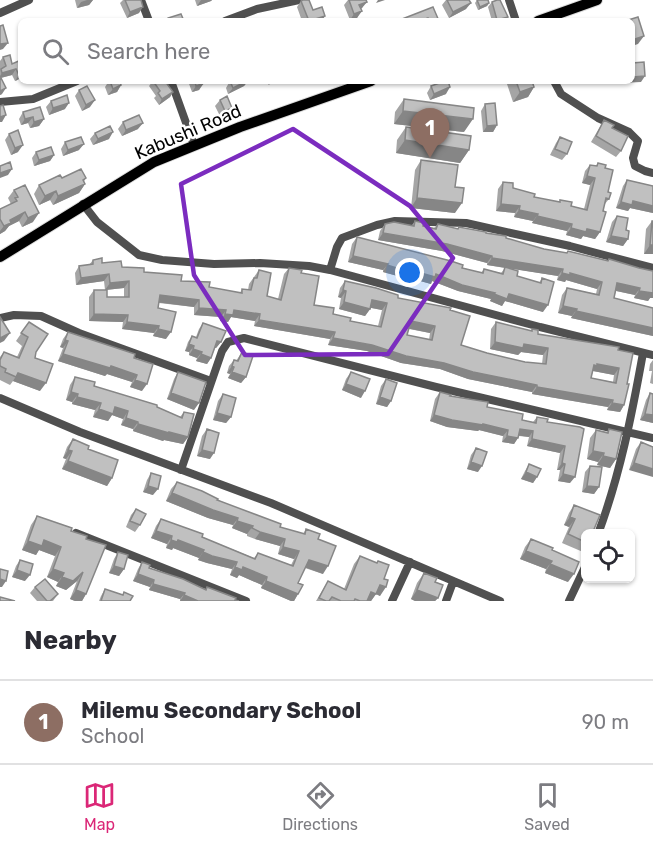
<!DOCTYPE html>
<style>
body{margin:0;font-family:Rubik,sans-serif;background:#f2f2f3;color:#2b2b33}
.controls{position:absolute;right:18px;bottom:18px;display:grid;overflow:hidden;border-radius:9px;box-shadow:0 2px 4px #0004}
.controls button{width:54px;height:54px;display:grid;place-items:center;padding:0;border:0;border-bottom:2px solid #e1e1e2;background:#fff;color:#2b2b33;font:30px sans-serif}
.you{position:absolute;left:410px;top:273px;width:21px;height:21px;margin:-15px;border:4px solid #fff;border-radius:50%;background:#1a73e8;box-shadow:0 0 0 9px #1a73e833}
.badge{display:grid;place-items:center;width:39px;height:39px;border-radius:50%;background:#db2777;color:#fff;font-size:20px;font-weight:700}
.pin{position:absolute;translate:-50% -50px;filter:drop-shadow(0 2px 3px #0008)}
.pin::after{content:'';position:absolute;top:32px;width:21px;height:18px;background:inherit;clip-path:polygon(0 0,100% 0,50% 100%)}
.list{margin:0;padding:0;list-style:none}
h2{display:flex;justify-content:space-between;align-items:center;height:78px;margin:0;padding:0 24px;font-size:26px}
h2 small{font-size:20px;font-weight:400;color:#7c7c81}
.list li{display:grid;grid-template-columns:39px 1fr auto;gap:18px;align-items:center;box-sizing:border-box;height:84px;padding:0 24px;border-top:2px solid #e1e1e2}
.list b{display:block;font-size:22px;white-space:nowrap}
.list p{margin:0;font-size:20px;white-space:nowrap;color:#7c7c81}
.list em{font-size:20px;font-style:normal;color:#7c7c81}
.icon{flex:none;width:33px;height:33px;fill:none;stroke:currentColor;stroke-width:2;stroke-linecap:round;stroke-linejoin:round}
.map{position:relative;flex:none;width:653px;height:601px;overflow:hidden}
.search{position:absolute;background:#fff;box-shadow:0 2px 4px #0004;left:18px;right:18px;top:18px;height:66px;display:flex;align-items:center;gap:15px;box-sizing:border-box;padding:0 21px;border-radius:9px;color:#7c7c81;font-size:22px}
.sheet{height:162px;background:#fff}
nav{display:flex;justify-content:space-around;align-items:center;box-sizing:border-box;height:84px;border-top:2px solid #e1e1e2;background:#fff;font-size:16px;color:#7c7c81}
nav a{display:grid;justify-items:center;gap:3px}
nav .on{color:#db2777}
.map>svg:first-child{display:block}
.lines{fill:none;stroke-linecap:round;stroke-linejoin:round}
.major-casing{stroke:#dbdbdb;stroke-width:12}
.minor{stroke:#505050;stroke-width:8}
.major{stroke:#000;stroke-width:10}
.wall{fill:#a5a5a5;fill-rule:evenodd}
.shaded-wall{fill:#868686}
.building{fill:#c0c0c0;stroke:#868686;stroke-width:1.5;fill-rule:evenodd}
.marked{fill:none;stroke:#7b2cbf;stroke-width:4.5;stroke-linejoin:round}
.labels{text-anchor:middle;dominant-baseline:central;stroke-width:5;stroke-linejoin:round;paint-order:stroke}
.street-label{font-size:18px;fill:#000;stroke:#fff}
</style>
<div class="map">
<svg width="653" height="601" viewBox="0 0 653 601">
<rect width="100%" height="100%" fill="#fff"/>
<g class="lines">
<!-- major casing -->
<g class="major-casing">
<path id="major" d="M538,21L597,0
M0,257L154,162L240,127L371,81"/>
</g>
<!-- minor -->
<path class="minor" d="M141,0L149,21
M509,0L516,21
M0,13L29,0
M225,21L257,9L299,0
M171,81L194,145
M554,81L561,94L598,118L629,132L638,141L633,158L635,166L645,171L653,173
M0,102L33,99L77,81
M83,204L97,222L139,255L162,260L214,264L260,263L309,266L330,270
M653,268L570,246L466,223L395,221L377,225L342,238L337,247L330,270L540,327L653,355
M0,318L14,315L41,316L79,333L211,381
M0,398L80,432L271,503L500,601
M181,470L222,351L228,342L244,338L436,387L653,438
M76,533L246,601
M598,534C620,475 632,414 643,353
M392,601L410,562
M446,601L453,582
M569,601L586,565"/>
<!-- major -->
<use href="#major" class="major"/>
</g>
<!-- wall -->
<path class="wall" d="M75,0H93L89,5L77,8Z
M123,0H141L139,13L127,18L120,3Z
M195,0H212L211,1L197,6Z
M348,0H366L362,8L361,9L357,18L350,20L344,5Z
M446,0H469L466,9L449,18L442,5Z
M477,0L489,3L487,6L478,10L475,3Z
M301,1L313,10L322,21H302L297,7Z
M492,2L508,17L505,21H492L488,7Z
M3,57L12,64L21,60V78L15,81L12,75L1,78L2,94L0,95V61Z
M109,81H120L121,85L117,92L108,95L105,87Z
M153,81L173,92L170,97L159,105L154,98L156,96L149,86Z
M188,81H203L199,90L192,92Z
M230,81H248L244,86L228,94L226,88Z
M506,81H532L534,87L528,97L513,102Z
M431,86L446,94L430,100L427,93Z
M79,90L90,107L82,111L75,96Z
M404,99L464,132L394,124L395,112Z
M220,100L232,108L228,114L221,118L215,106Z
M51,101L65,109L49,115L46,107Z
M485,104L497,125L493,132H483L481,111Z
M23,112L44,119L39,126L30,128L28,123L21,125L19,119Z
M604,120L612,128L621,151L616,157L591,142Z
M123,122L138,129L122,136L118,129Z
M406,127L469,150L460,163L396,153L397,140Z
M95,133L109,139L93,145L90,139Z
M9,134L18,152L11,155L5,140Z
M560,137L567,154L562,160L550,155L556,143Z
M65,142L79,150L63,156L61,149Z
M36,152L54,155L50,161L34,166L32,158Z
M421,160L455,187V213L411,208L415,170Z
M598,163L605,168L609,199L604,205L600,232L595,239L583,236L581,239L566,235L567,231L532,223L533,221L514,217L515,213L496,211L498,189L503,182L513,188L534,197L559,202L560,200L571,206L584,209L590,185L582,183L585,171L590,165L596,166Z
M62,178H86L84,181L85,184L79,193L53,205L50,200L39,205L34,194L39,185Z
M627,180L653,186V213L630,208L628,211L616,208L623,186Z
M14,190L33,222L22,227L19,221L9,226L5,231L0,234V209L11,204L8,198Z
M617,216L626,230L628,239L623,246L606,242L612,222Z
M415,221L423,226L434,228L438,224L457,229L459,227L544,249L567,253L568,251L607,261L609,259L650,298L648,301L634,298L635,295L616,291L614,298L653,308V336L571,318L572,316L558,313L562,295L567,288L596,294L597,289L566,280L565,282L557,280L558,276L508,268L517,276L539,283L542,278L543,312L505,301L502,306L490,301L491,299L458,291L432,281L431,284L413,279L412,280L383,272V270L348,262L352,244L357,237L481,273L484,269L501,273L505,268L487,265V263L442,251L378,240L380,231L385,224L412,225Z
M652,221L653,254H644L646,229Z
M93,260L102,263L144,272L209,287L240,293L242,289L248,290L249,284L259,270L267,296L278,299L284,274L289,268L301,273L314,305L350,321L378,326L382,310L371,308L365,316L339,309L341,298L338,297L340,288L345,281L398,298L450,310L461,345L487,353L525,362L542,364L543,355L521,352L518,355L490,349L491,329L496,322L531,331L532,329L538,334L618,350L627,384L624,405L620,412L607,410L608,407L532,394V392L468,379L440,369L401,363L367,351L328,345L330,339L254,326L255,321L231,317L228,322L220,321L221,317L194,315V307L159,303L158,308L166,339L153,336L154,333L122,329L123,322L89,321V297L94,290L107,297H124V288L105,290L104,281L76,285L75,273L79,266L89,265ZM409,329L430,333L429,340L407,335ZM593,371L614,375L613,382L591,378Z
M29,322L36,352L35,358L40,391L13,381L10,385L0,380V357L4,352L17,357L22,346L16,341Z
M203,323L221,342L216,348H215L211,358L207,364L196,361L197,358L189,355V352L185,351L188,342L192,336L196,337L199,329Z
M68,332L134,358L142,391L130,387L132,382L107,374L105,376L58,361L63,348L60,347L63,339Z
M242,352L246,377L241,383L228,378L230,374L227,373L229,366L234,360L236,361Z
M653,360V384L650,383L652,371H649L650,364Z
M178,372L194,410L167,399L174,379Z
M351,372L361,398L342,390L346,379Z
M75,377L94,386L157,407L180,417L184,412L188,437L183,444L164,440L163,441L133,431V429L121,425L123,419L112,415L108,421L93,417L95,410L72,404V402L66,400L70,385Z
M386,379L391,401L387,407L376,404L381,386Z
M440,392L450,396L487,407L522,420L533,422L537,417L547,422L580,427L570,483L558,481L560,470H557L560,453L527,446L529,437L519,436L514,444L502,442L503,436L479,430L478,431L447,427L430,421L435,399Z
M650,393L653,394V423L640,420L646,400Z
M223,394L231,417L226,423L213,420L218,401Z
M207,429L210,459L197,456L202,436Z
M609,429L616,459L610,468L597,465L598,462L587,459L590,438L596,430L607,432Z
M73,439L112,478L107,486L62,469L66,459L63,458L67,447Z
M641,442L653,447L629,470L636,449Z
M476,448L478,472L467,469L471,455Z
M529,464L537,477L533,483L521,479L525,471Z
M590,466L599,487L594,494L582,492L585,472Z
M151,473L153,495L143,492L147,480Z
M177,482L280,527L303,534L306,529L318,539L323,574L305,568L298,583V594L294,601H291L261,588L262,585L239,575L237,578L230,575L232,569L207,563L198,560L199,558L173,548L172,550L166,548L167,544L151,538L156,526L161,519L202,537L254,558L258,553L291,565L294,559L278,554L280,546L255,539L247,536V534L232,528L233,525L208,518L166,501L171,489Z
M574,505L585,534V548L583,552L562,543L569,527L564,525L569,513Z
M136,509L140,525L135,532L126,527L131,515Z
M37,516L86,539V594L82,601H75L70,599L77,581L66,590L56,586L58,582L47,577L55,556L39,550L36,555L22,550L31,525Z
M531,539L552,550L568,582L545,573L546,569L520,559L525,547Z
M118,552L124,569L119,576L109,573L114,559Z
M360,556L384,579L380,596L376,594L371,601H316L328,581L344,589L354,564Z
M20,560L25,581L12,577L16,566Z
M142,562L149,568L205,590L207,587L239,601H180V599L149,590L150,587L133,581L138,569Z
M424,573L435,582L438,598L435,601H415L411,599L417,583Z
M35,587L58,594L53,601H37L30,593Z
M105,589L123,595L124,592L130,601H99L101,596Z"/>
<!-- shaded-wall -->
<path class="shaded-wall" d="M87,0H93L89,5L77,8L81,2Z
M201,0H212L211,1L197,6Z
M378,0H385L376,3Z
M367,2L362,8L355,11L359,5Z
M471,3L466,9L449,18L453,12Z
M489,3L487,6L478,10L480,7Z
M143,7L139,13L127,18L130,12Z
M362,11L357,18L350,20L354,14Z
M325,16L322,21H310Z
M508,17L505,21H496L497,20Z
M644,36L638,44L632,46V40Z
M8,43L3,49L0,50V44Z
M16,69L12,75L0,78V76L2,73Z
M21,74V78L15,81L19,75Z
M645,76L641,82L621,83L623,81H632V77Z
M247,81H248L244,86L228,94L233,88Z
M271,81H277L268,85Z
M204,83L199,90L192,92L196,86Z
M121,85L117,92L108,95L113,89Z
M450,87L446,94L430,100L434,94Z
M534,87L528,97L513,102L520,92Z
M6,88L2,94L0,95V91Z
M173,92L170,97L159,105L162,99Z
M95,100L90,107L82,111L86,105Z
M69,103L65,109L49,115L53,108Z
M232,108L228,114L221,118L225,111Z
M403,111L473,119L464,132L394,124Z
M6,115L2,122H0V117Z
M33,117L28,123L21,125L25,119Z
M44,119L39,126L30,128L34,122Z
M143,123L138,129L122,136L126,130Z
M497,125L493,132H483L487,126Z
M113,132L109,139L93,145L98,139Z
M405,140L469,150L460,163L396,153Z
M84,144L79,150L63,156L68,150Z
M23,145L18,152L11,155L15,148Z
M54,155L50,161L34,166L39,160Z
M12,169L8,175L0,178V173Z
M587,176L595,178L590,185L582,183Z
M86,178L80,186L85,184L79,193L53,205L58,196Z
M56,191L50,200L39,205L45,196Z
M417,198L462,203L455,213L411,208Z
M633,201L653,206V213L630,208L628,211L616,208L621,202Z
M501,204L520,206L515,213L496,211Z
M519,210L538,214L533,221L514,217Z
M25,212L19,221L9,226L5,231L0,234V231L4,226L10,220Z
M39,213L33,222L22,227L28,218Z
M537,216L572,224L567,231L532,223Z
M571,228L587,229L600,232L595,239L583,236L581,239L566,235Z
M383,233L447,244L492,256L487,263L442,251L378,240Z
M611,236L628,239L623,246L606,242Z
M650,245H653V254H644Z
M353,256L388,264L383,270L348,262Z
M492,258L563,269L558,276L487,265Z
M387,265L417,272L436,274L495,293L491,299L458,291L432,281L431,284L413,279L412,280L383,272Z
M562,273H570L602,282L597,289L566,280L565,282L557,280Z
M109,274L104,281L76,285L81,278Z
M129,281L124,288L105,290L110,283Z
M617,283L640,288L635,295L612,290Z
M343,290L346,291L341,298L338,297Z
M639,291H653V298H650L648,301L634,298Z
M494,294H509L548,305L543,312L505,301L502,306L490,301Z
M160,295L199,300L194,307L155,302Z
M372,300L387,303L382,310L367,307Z
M344,302L370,309L365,316L339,309Z
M563,306L577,309L572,316L558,313Z
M199,308L226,310L221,317L194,315Z
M234,310L260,314L255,321L231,317L228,322L220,321L225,314Z
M576,311L653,328V336L571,318Z
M94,314L128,315L123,322L89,321Z
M259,320L335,332L330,339L254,326Z
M411,321L435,326L430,333L406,328Z
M127,322L159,326L154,333L122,329Z
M158,329L171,332L166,339L153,336Z
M10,333L4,341L0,343V338Z
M333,338L372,345L537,385L532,392L468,379L440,369L401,363L367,351L328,345Z
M65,340L68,341L63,348L60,347Z
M217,341L221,342L216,348L213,347Z
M495,342L524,344L548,348L543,355L521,352L518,355L490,349Z
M189,344L194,346L189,352L185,351Z
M193,349L202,352L197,358L189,355Z
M63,354L111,366L137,375L132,382L107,374L105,376L58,361Z
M201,354L211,358L207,364L196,361Z
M597,364L619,368L614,375L593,371L592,373L594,365Z
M232,366L234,367L230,374L227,373Z
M232,372L246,377L241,383L228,378Z
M18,373L46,383L40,391L13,381Z
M135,380L147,384L142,391L130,387Z
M346,384L365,391L361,398L342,390Z
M537,387L613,400L608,407L532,394Z
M71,392L78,394L72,402L66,400Z
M171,393L199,403L194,410L167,399Z
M77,397L101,403L95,410L72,404Z
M380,397L391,401L387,407L376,404Z
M612,403L624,405L620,412L607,410Z
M115,407L128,411L123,419L112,415L108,421L93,417L99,409Z
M217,413L231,417L226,423L213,420Z
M645,414L653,415V423L640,420Z
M434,415L483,424L508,430L503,436L479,430L478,431L447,427L430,421Z
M126,418L138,422L133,429L121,425Z
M138,424L169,432L188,437L183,444L164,440L163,441L133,431Z
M520,429L533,431L529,437L515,435Z
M507,436L518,438L514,444L502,442Z
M532,439L565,446L560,453L527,446Z
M68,450L72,451L66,459L63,458Z
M202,450L214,453L210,459L197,456Z
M593,451L604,453L598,462L587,459Z
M603,456L616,459L610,468L597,465Z
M68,461L112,478L107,486L62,469Z
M471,462L482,466L478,472L467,469Z
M562,463L565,464L560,470H557Z
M634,463L653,469V477L629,470Z
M526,472L537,477L533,483L521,479Z
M563,474L575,477L570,483L558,481Z
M148,486L158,489L153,495L143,492Z
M587,486L599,487L594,494L582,492Z
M172,493L238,518L233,525L208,518L166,501Z
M570,517L575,519L569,527L564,525Z
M237,521L253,526L247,534L232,528Z
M156,531L172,536L167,544L151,538Z
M260,532L285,539L280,546L255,539Z
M44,540L61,547L55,556L39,550L36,555L22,550L28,541Z
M171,540H178L204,550L199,558L173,548L172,550L166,548Z
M283,547L299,551L294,559L278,554Z
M526,551L552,561L546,569L520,559Z
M203,552L237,562L232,569L207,563L198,560Z
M309,560L328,566L323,574L304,567Z
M550,564L574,574L568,582L545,573Z
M114,566L124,569L119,576L109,573Z
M235,567H243L267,577L262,585L239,575L237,578L230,575Z
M53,569L64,573L58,582L47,577Z
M17,570L30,575L25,581L12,577Z
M83,572L77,581L66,590L56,586L62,577Z
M138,574L154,580L150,587L133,581Z
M0,579L6,581L2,587H0Z
M266,581L298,594L294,601H291L261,588Z
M153,584L185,593L180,599L149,590Z
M380,585L386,587L380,596L376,594L371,601H367L371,592Z
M76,590L86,594L82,601H75L70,599Z
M417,590L438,598L435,601H415L411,599Z
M184,595L198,601H180Z"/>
<!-- building -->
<path class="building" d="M125,0H141L143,7L130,12Z
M303,0H309L313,10L322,7L325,16L309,21L301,1Z
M349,0H366L367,2L359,5L362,11L354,14Z
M447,0H469L471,3L453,12Z
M477,0H488L489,3L480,7Z
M497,0H500L508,17L497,20L492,2Z
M433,7L439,21H430L428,18L420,21H397Z
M181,14L184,21H168V18Z
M638,17L644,36L632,40V21H625Z
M3,25L8,43L0,44V26Z
M10,55L12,64L21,60V74L19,75L16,69L2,73L1,69L6,66L3,57Z
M644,62L645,76L632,77V63Z
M0,78H1L6,88L0,91Z
M110,81H120L121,85L113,89Z
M153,81H165L173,92L162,99L158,93L160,91Z
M195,81H203L204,83L196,86Z
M230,81H247L233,88Z
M445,81H448L450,87L434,94L431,86Z
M516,81H532L534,87L520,92Z
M87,86L95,100L86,105L79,90Z
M67,95L69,103L53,108L51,101Z
M227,96L232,108L225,111L220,100Z
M404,99L474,108L473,119L403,111Z
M495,103L497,125L487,126L485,104Z
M3,105L6,115L0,117V106Z
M40,107L44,119L34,122L33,117L25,119L23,112Z
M139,115L143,123L126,130L123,122Z
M604,120L614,125L612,128L628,136L621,151L596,136Z
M110,126L113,132L98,139L95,133Z
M406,127L471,136L469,150L405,140Z
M18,130L23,145L15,148L9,134Z
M81,137L84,144L68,150L65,142Z
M560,137L572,142L567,154L555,149Z
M51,147L54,155L39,160L36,152Z
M421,160L458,165L455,187L464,188L462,203L417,198Z
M10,162L12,169L0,173V166Z
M598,163L606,165L605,168L613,170L608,192L611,193L609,199L606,198L603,211L606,212L600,232L587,229L586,232L571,228L572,224L537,216L538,214L519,210L520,206L501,204L503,182L513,183V188L535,194L534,197L560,202V200L572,202L571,206L587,210L595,178L587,176L590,165L597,166Z
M81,169L86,178L83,180L85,184L58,196L56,191L45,196L39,185L60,175L62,178Z
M627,180L653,186V206L633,201L632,205L621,202Z
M25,185L39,213L28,218L25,212L10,220L11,223L4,226L0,219V209L17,201L15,198L18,197L14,190Z
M617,216L628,218L626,230L629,231L628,239L611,236Z
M415,221L424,223L423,226L436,229L438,224L458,229L459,227L486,232V233L506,236V238L544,249L567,253L568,251L608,261L609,259L639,268L653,271V293L639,291L640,288L617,283L614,298L653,308V328L576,311L577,309L563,306L567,288L599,295L602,282L570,273V275L562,273L563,269L492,258V256L447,244L383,233L385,224L394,222L414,226Z
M652,221H653V245H650Z
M357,237L451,261L463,265L462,268L483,273L484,269L503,274L505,267L518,271L517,276L541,283L542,278L554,282L548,305L509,294L507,299L494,294L495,293L462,285L436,274L435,277L417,272L416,274L387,265L388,264L353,256Z
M102,258V263L121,261L122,267L144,268V272L182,275L181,281L210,282L209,287L242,293V289L251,290L254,278H257L259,270L271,273L267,296L281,300L289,268L302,270L301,273L319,276L314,305L334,308L333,314L351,318L350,321L381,327L387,303L372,300L370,309L344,302L346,291L343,290L345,281L376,288L398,295V298L451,308L450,310L470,316L461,345L487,353L525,362L546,364L548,348L524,344L523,348L495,342L496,322L532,331V329L538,330V334L619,347L618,350L633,353L627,384H629L624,405L612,403L613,400L549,389L537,387V385L473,372L444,363L406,356L372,345L333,338L335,332L259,320L260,314L234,310L233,315L225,314L226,310L199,308V300L160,295L158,308L176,312L171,332L158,329L159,326L127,322L128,315L94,314V290H107V297H129V281L110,283L109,274L81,278L79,266L93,264V260ZM411,321L435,326L432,340L407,335ZM597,364L619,368L616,383L591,378L594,365L597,366Z
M0,317L10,333L0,338Z
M29,322L48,334L36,352L35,358L53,364L46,383L18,373L16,377L5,372L6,369L0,366V360L4,352L19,358L28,337L21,333Z
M203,323L226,331L221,342L217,341L211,358L201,354L202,352L193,349L194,346L189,344L192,336L197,338Z
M68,332L135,354L134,358L153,364L147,384L135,380L137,375L111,366L110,368L63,354L68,341L65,340Z
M242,352L253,356L246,377L232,372L234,367L232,366L234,360L238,361Z
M178,372L206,382L199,403L171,393Z
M351,372L370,379L365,391L346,384Z
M75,377L95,382L94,386L157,405V407L182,418L184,412L194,414L188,437L169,432V433L138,424V422L126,418L128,411L115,407L113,414L99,409L101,403L77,397L78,394L71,392Z
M386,379L397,383L391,401L380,397Z
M440,392L451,395L450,396L488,402L487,407L523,414L522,420L536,423L537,417L548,419L547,422L580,427L584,429L575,477L563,474L565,464L562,463L565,446L532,439L533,431L520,429L518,438L507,436L508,430L483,424V425L452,420L434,415Z
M650,393L653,394V415L645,414Z
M223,394L236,398L231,417L217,413Z
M207,429L219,433L214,453L202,450Z
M609,429L622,432L616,459L603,456L604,453L593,451L596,430L608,433Z
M73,439L89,446L88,449L118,460L112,478L68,461L72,451L68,450Z
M641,442L653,447V469L634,463Z
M476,448L487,452L482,466L471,462Z
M529,464L541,469L537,477L526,472Z
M590,466L602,467L599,487L587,486Z
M151,473L161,476L158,489L148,486Z
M177,482L202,491L218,499L217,500L281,524L280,527L305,534L306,529L320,534L318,539L336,546L328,566L309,560L298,583L303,585L298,594L266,581L267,577L243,567L242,570L235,567L237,562L212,556L203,552L204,550L178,540L177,542L171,540L172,536L156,531L161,519L203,534L202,537L255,559L258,553L293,566L299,551L283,547L285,539L260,532L252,528L253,526L237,521L238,518L213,510L172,493Z
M574,505L600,515L592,534H585V542L568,534L575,519L570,517Z
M136,509L146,514L140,525L130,521Z
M37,516L72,528L71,531L87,536L86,539L106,545L86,594L76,590L83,572L73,581L62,577L64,573L53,569L61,547L44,540L42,546L28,541Z
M531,539L553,548L552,550L579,562L574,574L550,564L552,561L526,551Z
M118,552L128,555L124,569L114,566Z
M360,556L377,563L378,561L389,565L384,579L388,580L386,587L380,585L376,594L371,592L367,601H360L355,599L354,601H341L332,597L329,601H326L319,598L328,581L346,590Z
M20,560L33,564L30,575L17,570Z
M142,562L150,565L149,568L183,579L206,590L207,587L236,598L235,600L239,601H198L184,595L185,593L153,584L154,580L138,574Z
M0,569L8,571L6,581L0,579Z
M424,573L437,578L435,582L443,585L438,598L417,590Z
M45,579L58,594L50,601H47L35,587Z
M105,589L123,595L124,592L133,596L130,601H101Z
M0,597L15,601H0Z"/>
<!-- marked area -->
<path class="marked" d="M293,129L410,206L453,258L388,354L245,355L194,275L181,184Z"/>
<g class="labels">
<!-- street labels -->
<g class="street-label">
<text transform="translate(188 132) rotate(-23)">Kabushi Road</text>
</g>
</g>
</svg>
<div class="controls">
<button><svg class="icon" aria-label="locate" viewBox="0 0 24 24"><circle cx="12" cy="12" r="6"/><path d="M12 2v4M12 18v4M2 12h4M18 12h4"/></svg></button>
</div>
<div class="you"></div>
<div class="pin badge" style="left:430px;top:158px;background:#8d6e63">1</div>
<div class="search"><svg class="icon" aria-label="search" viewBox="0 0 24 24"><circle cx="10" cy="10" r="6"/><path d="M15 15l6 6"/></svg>Search here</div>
</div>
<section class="sheet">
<h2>Nearby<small></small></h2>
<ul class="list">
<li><span class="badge" style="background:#8d6e63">1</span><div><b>Milemu Secondary School</b><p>School</p></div><em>90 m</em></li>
</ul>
</section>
<nav>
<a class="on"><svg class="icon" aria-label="map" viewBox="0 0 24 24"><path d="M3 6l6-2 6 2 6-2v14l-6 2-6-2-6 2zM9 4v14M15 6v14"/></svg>Map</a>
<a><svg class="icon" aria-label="directions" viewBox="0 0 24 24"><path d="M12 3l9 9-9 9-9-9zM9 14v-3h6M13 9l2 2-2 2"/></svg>Directions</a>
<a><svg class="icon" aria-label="saved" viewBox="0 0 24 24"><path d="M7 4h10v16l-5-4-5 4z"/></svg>Saved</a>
</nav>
